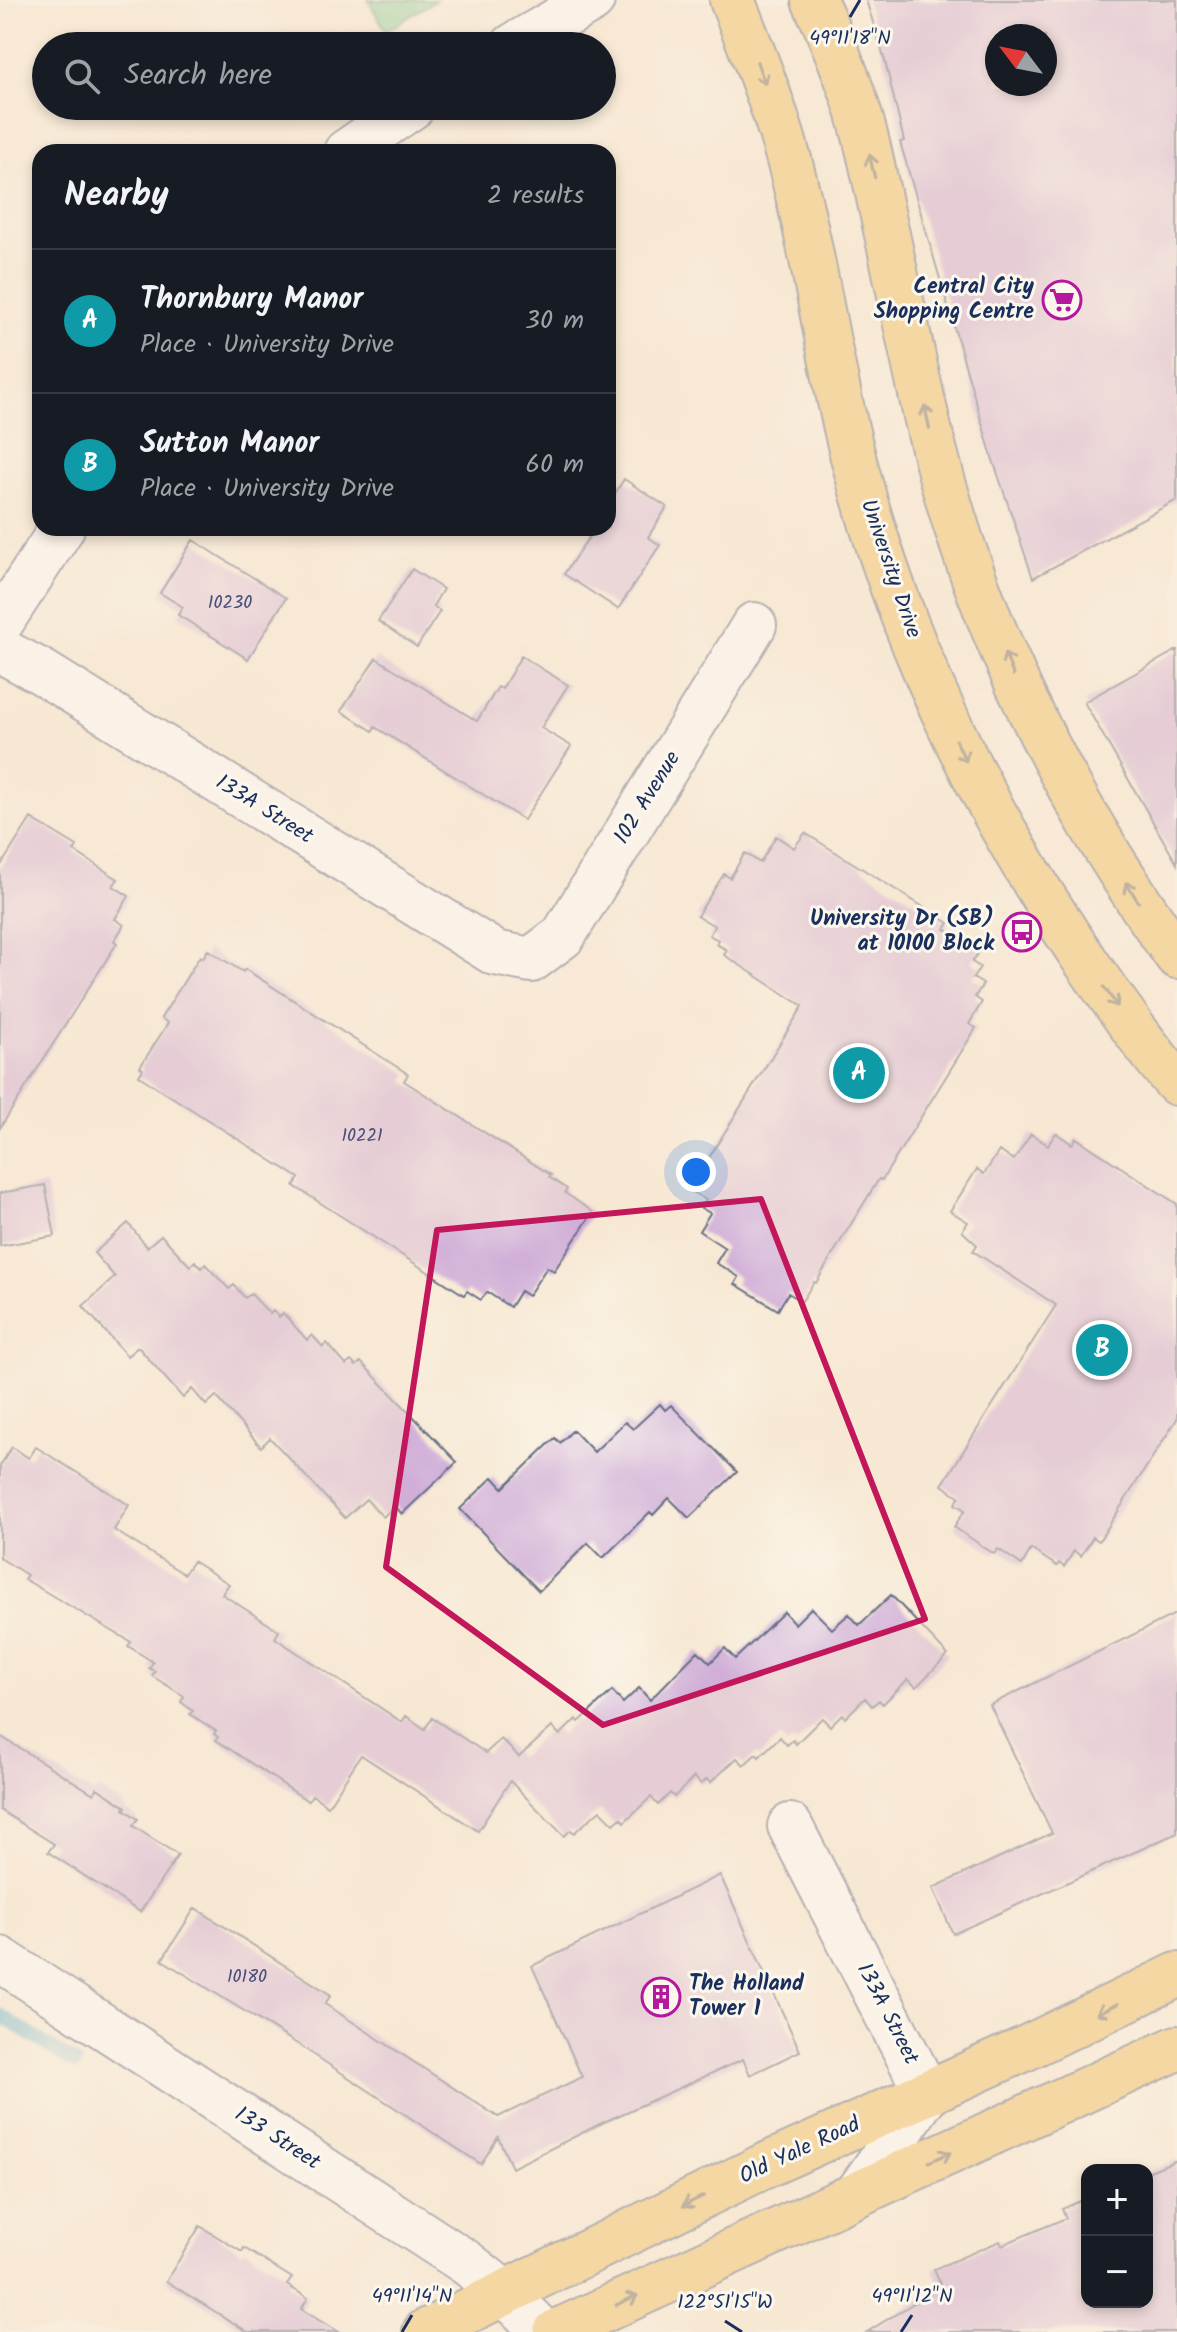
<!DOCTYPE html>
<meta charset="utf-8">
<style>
body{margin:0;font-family:Kalam,sans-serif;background:#20242c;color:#f1f3f6}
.controls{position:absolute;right:24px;bottom:24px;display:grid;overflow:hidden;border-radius:16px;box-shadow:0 4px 12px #0003}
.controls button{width:72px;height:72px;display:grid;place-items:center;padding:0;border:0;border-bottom:2px solid #363941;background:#171b24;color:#f1f3f6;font:40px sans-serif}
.compass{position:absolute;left:985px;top:24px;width:72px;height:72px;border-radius:50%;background:#171b24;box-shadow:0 4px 12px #0003;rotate:302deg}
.you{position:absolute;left:696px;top:1172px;width:28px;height:28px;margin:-20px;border:6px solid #fff;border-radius:50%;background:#1a73e8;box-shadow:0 0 0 12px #1a73e833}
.badge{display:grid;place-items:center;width:52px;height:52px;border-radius:50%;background:#d690ce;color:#fff;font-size:26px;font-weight:700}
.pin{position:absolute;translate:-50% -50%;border:4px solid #fff;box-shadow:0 2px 8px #0006}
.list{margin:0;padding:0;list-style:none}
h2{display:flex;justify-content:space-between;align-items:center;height:104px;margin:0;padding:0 32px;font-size:34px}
h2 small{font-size:26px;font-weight:400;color:#9ea1a6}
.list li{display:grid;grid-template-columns:52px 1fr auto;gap:24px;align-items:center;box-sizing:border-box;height:144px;padding:0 32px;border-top:2px solid #363941}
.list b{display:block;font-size:30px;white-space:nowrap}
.list p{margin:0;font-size:26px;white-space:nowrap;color:#9ea1a6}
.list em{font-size:26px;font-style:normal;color:#9ea1a6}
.icon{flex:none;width:44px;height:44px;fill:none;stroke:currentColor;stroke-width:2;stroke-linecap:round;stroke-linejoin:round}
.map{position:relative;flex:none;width:1177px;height:2332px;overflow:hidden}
.search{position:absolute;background:#171b24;box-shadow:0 4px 12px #0003;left:32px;top:32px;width:584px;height:88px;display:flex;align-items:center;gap:20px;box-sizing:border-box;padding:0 28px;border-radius:44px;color:#9ea1a6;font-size:30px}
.panel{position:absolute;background:#171b24;box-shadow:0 4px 12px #0003;left:32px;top:144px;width:584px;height:392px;border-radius:24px}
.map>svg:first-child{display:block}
.green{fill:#77c98c;stroke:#497c75;stroke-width:2}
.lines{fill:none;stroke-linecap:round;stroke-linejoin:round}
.stream{stroke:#49a8c8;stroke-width:14}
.building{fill:#d0aed8;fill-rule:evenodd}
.minor-casing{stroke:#687087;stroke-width:48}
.major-casing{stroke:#687087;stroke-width:48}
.minor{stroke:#fff;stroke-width:44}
.major{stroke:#f0c469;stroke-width:44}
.oneway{stroke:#7b7263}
.marked{fill:none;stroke:#c2185b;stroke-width:6;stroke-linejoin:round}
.ticks{fill:none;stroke:#1b2f5e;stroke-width:3}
.labels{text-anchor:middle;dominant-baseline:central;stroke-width:6;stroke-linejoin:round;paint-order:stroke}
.number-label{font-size:18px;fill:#484f7c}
.poi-label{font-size:22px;font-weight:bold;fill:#1b2f5e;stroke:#fbf7ec;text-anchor:end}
.street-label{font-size:22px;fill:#1b2f5e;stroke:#fbf7ec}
.ticks-label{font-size:20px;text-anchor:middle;fill:#1b2f5e;stroke:#fbf7ec;stroke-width:6;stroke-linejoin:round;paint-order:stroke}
</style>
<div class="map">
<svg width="1177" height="2332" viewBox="0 0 1177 2332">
<rect width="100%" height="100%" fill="#fbf7ec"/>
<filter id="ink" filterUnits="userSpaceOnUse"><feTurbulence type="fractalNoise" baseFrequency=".0125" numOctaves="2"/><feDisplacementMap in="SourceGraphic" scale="16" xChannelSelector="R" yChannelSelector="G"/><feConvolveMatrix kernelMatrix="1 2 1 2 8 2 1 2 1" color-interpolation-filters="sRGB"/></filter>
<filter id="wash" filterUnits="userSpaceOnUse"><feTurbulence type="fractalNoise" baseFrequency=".006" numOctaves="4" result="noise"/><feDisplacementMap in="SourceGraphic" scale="32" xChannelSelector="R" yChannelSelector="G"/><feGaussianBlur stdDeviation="1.8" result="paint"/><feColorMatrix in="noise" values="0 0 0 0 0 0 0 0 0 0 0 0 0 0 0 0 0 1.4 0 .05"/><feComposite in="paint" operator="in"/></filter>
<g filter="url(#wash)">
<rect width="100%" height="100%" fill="#f7e8d3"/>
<!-- green -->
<path class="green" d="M368,0H436L386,31Z"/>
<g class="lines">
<!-- stream -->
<path class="stream" d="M0,2015L75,2063"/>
</g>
<g id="blocks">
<!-- building -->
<path class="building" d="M866,0H1177V500L1033,578L992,457L900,142L904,141L885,61ZM997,36H1045V84H997Z
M624,479L667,507L648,537L660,545L618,609L564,574L595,528H608V505Z
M193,540L286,598L248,659L178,615L183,607L160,593Z
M412,569L443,589L433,606L440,611L417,647L378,621Z
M1177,650V864L1084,702Z
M521,656L568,685L541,728L571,746L524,820L375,727L373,731L341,711L376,658L477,721L498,687L502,689Z
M31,818L77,846L74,851L118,879L113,886L129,896L115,919L124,925L114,941L117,943L0,1128V867Z
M805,833L949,923L945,929L980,950L972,962L980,967L973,978L983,984L975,997L982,1002L969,1024L976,1028L882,1180L879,1179L843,1237L816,1283L814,1282L802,1301L788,1293L778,1310L735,1284L739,1277L716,1263L725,1248L699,1231L710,1213L701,1208L706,1200L689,1190L803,1006L724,955L727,950L716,944L718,940L709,935L715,926L697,916L724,874L730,878L745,853L760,863L776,836L794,848Z
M208,950L243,972L245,969L408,1074L404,1081L551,1175L549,1177L567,1189L565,1193L593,1212L554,1271L547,1267L528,1296L520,1291L510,1307L487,1292L481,1300L467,1291L464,1295L294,1186L299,1178L139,1076L143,1069L140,1067L168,1023L161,1018L200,956L203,958Z
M1056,1133L1072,1144L1076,1138L1177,1204V1419L1099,1541L1093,1537L1081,1556L1074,1551L1064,1567L1059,1563L1057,1566L1031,1549L1022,1565L998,1549L994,1554L954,1527L965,1510L955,1504L960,1497L942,1485L1056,1305L973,1251L977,1245L962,1231L968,1222L950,1211L977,1169L984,1174L999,1151L1014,1160L1031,1134L1048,1145Z
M45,1185L55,1236L0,1246V1193Z
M128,1223L147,1247L161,1235L190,1266L195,1261L201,1268L205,1264L229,1289L234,1285L245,1298L251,1294L270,1314L273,1311L279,1317L283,1313L307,1340L312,1335L323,1347L327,1343L346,1365L351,1361L356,1366L361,1362L457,1462L402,1514L395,1506L383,1517L366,1499L345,1518L270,1438L261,1447L216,1396L206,1405L192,1389L183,1398L138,1347L127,1356L83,1306L115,1277L94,1253Z
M660,1404L665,1410L671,1405L737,1472L689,1518L669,1498L653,1515L650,1512L603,1558L588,1543L539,1591L460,1509L493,1477L503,1488L555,1438L560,1443L573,1430L594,1452L625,1422L633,1429Z
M12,1447L29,1458L36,1447L129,1505L114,1530L184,1574L193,1561L229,1584L222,1594L279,1631L275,1638L402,1722L406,1716L425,1729L432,1718L486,1753L501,1739L519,1757L552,1727L560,1735L576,1719L579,1722L612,1691L623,1703L639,1688L650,1700L698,1651L710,1663L725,1648L735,1659L784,1612L795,1624L811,1608L832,1629L849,1614L859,1625L891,1595L948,1655L916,1687L908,1679L883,1704L879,1700L872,1706L865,1698L845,1718L842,1714L830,1726L822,1718L796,1744L793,1740L787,1745L780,1737L759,1757L756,1754L744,1765L737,1758L710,1783L707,1779L701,1784L694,1777L674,1797L670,1793L658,1805L651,1797L624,1822L621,1818L614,1824L600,1810L574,1833L571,1830L564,1836L510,1781L478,1831L361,1755L328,1806L312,1795L308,1801L216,1740L218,1737L214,1734L216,1731L190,1714L193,1711L181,1702L184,1696L152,1676L155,1671L149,1668L153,1662L128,1646L131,1642L24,1579L27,1575L0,1558V1466Z
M1177,1613V1833L953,1934L933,1888L1052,1833L990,1705Z
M0,1736L94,1794L97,1788L126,1807L124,1809L138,1819L133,1826L178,1855L140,1912L48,1852L54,1844L0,1810Z
M720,1875L800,2051L750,2075L743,2059L602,2123L512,2168L498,2137L481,2164L299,2045L162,1960L195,1908L331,1995L325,2004L498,2117L582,2077L532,1966Z
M1177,2160V2332H867L941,2286L934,2269L1000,2241L1002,2245L1066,2218L1062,2209L1087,2198V2302H1147V2172Z
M200,2226L242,2252L244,2248L292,2278L287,2285L308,2298L301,2309L338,2332H248L166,2281Z"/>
</g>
</g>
<g filter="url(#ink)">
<use href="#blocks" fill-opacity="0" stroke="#687087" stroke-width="2"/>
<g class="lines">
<!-- minor casing -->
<g class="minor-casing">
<path id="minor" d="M513,46L592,0
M346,152L413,106
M0,624L62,528
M0,650L42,672L495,953L531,960L563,936L754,625
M790,1826L927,2093L857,2194
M0,1959L467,2263L505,2293L544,2332"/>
</g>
<!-- major casing -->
<g class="major-casing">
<path id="major" d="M732,0C756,60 780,120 795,183C819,278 831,377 857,472C905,655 991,828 1100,982C1125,1016 1148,1051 1177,1083
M814,0C829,31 842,63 853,95C866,132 873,170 881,207C898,282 912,358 930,433C976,622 1063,798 1177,956
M425,2332L762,2167L1022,2050L1177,1975
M556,2332L1177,2048"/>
</g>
<!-- minor -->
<use href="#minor" class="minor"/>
<!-- major -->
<use href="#major" class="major"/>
</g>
<!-- one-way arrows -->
<defs><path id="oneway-shaft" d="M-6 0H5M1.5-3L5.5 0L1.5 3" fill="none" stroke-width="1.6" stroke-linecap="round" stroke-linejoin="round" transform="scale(2)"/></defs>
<g class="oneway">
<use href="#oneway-shaft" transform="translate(761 73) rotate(70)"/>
<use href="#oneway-shaft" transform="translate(872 166) rotate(-103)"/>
<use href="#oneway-shaft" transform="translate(927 417) rotate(-102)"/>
<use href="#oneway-shaft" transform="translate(1009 664) rotate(-112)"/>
<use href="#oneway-shaft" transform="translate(961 751) rotate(64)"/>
<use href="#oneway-shaft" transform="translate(1132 892) rotate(-123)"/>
<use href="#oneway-shaft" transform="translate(1111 997) rotate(55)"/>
<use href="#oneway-shaft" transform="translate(1107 2009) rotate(154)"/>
<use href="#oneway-shaft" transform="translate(940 2157) rotate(-24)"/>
<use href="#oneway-shaft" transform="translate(693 2201) rotate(154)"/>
<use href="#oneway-shaft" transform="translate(627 2300) rotate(-25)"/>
</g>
</g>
<!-- marked area -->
<path d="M0 0H1177V2332H0ZM761,1199L925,1619L603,1725L386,1567L437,1230Z" fill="#f7e8d3" fill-opacity=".55" fill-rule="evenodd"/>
<path class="marked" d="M761,1199L925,1619L603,1725L386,1567L437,1230Z"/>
<!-- ticks -->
<path class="ticks" d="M850,17L860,0M725,2321L742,2332M402,2332L412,2315M901,2332L912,2315"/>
<!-- icons -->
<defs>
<g id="supermarket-ring" transform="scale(2)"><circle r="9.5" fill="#fbf7ec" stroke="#b5179e" stroke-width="1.5"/><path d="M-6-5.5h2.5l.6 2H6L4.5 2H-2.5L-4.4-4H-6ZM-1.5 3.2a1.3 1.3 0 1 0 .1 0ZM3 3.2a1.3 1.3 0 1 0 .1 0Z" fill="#b5179e"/></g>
<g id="bus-ring" transform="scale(2)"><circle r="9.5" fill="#fbf7ec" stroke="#b5179e" stroke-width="1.5"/><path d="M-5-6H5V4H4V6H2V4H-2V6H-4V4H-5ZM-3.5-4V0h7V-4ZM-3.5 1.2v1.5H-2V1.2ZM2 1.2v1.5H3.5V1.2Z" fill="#b5179e"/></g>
<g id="building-ring" transform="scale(2)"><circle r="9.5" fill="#fbf7ec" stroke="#b5179e" stroke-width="1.5"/><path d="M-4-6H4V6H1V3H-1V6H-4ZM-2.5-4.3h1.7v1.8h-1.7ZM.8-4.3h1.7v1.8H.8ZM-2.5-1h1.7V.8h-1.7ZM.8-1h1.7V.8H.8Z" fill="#b5179e"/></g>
</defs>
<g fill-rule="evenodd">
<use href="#supermarket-ring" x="1062" y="300"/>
<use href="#bus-ring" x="1022" y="932"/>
<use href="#building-ring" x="661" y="1997"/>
</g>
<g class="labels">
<!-- number labels -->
<g class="number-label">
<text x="230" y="603">10230</text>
<text x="362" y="1136">10221</text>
<text x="247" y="1977">10180</text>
</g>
<!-- poi labels -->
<g class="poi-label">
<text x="1034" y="287">Central City<tspan x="1034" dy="25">Shopping Centre</tspan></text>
<text x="994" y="919">University Dr (SB)<tspan x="994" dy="25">at 10100 Block</tspan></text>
<text x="689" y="1984" text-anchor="start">The Holland<tspan x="689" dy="25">Tower 1</tspan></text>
</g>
<!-- street labels -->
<g class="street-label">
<text transform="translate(890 569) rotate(71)">University Drive</text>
<text transform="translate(648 798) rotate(-58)">102 Avenue</text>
<text transform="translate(264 810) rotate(32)">133A Street</text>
<text transform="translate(887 2014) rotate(63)">133A Street</text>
<text transform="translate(277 2139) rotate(33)">133 Street</text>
<text transform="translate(800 2151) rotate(-25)">Old Yale Road</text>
</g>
</g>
<g class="ticks-label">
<text x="850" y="44">49°11'18"N</text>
<text x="412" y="2302">49°11'14"N</text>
<text x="912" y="2302">49°11'12"N</text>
<text x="725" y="2308">122°51'15"W</text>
</g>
</svg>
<div class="controls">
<button>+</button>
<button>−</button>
</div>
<svg class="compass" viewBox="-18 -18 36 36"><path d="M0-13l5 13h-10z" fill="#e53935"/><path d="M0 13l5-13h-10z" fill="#9ea1a6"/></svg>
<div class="you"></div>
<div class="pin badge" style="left:859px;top:1073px;background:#0f9aa8">A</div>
<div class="pin badge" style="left:1102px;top:1350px;background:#0f9aa8">B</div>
<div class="search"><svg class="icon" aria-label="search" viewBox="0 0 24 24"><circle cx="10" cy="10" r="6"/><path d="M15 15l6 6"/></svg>Search here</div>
<section class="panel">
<h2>Nearby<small>2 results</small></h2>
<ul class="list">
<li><span class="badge" style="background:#0f9aa8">A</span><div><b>Thornbury Manor</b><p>Place · University Drive</p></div><em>30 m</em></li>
<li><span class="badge" style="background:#0f9aa8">B</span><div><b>Sutton Manor</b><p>Place · University Drive</p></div><em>60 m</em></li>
</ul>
</section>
</div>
